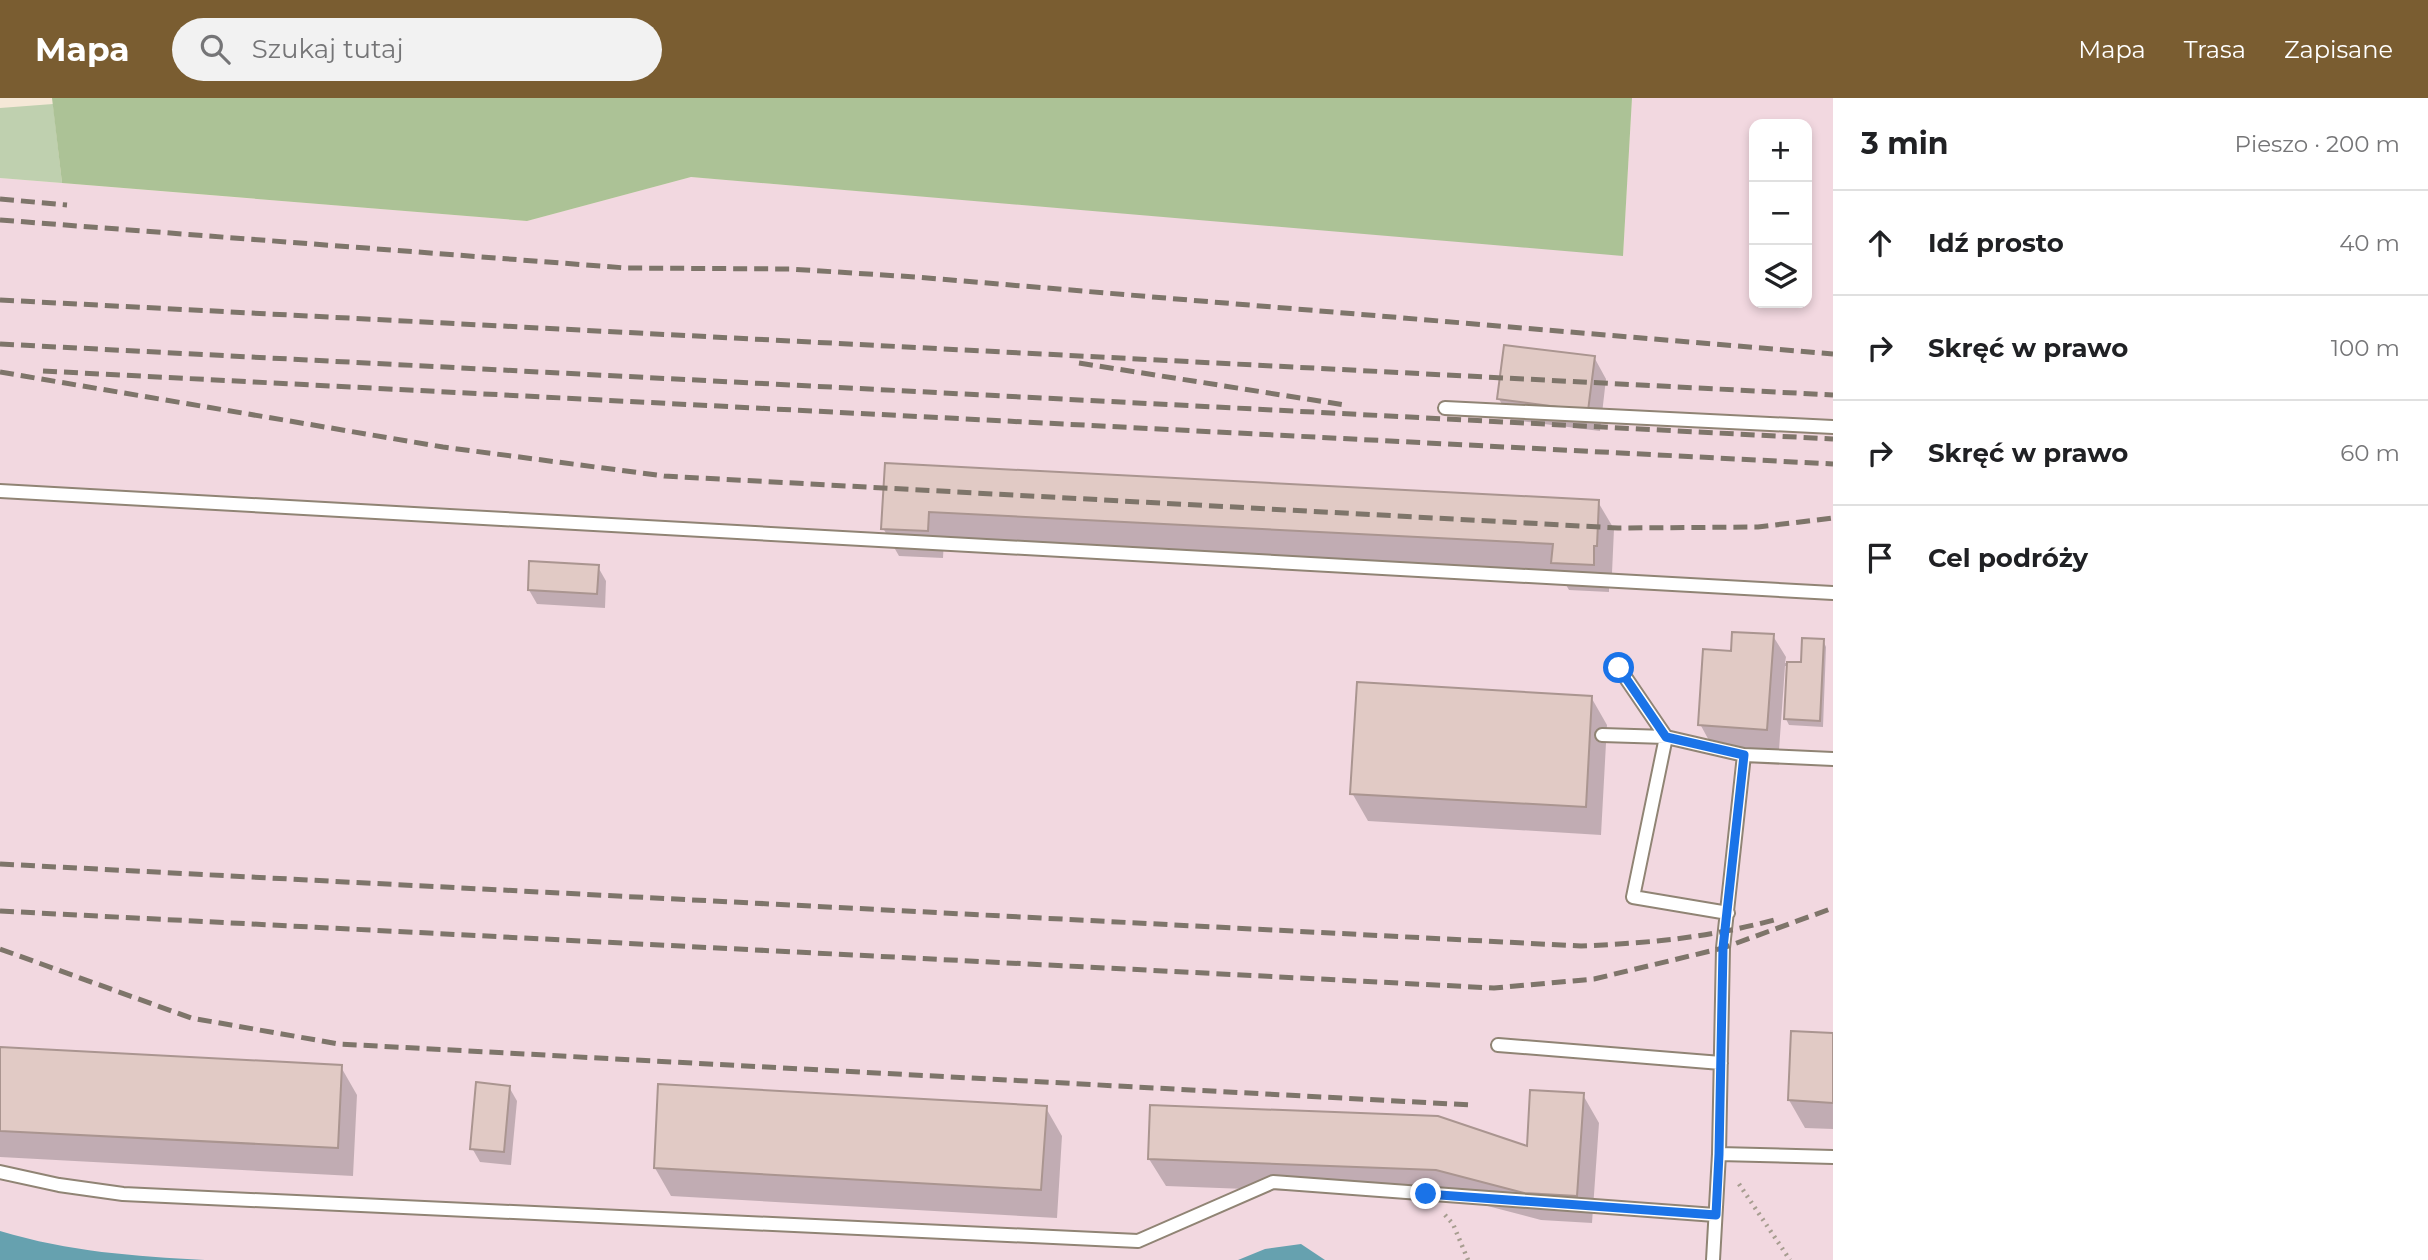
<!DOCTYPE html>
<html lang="pl">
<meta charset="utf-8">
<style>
body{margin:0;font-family:Montserrat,sans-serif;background:#f2f2f2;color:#202124}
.controls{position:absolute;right:21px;top:21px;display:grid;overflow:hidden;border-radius:14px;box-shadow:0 4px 10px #0003}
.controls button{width:63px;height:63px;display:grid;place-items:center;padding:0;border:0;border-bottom:2px solid #e0e0e0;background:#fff;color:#202124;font:35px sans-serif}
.stop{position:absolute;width:21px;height:21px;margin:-16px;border:5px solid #1a73e8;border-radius:50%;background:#fff}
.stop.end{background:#1a73e8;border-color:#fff;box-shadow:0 2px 7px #0008}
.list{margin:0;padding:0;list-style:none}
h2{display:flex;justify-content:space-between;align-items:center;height:91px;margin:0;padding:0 28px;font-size:30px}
h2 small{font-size:23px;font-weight:400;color:#757577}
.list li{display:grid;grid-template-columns:46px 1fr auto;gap:21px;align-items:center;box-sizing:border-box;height:105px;padding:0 28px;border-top:2px solid #e0e0e0}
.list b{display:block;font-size:26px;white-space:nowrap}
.list em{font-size:23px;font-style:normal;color:#757577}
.icon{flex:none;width:38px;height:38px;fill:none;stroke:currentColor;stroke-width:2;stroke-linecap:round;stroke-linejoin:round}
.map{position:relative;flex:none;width:1833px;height:1162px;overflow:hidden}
header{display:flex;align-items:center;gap:42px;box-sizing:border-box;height:98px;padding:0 35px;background:#7a5d31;color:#fff}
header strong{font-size:33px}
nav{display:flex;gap:38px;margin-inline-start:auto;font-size:24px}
.search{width:490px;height:63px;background:#f2f2f2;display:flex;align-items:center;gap:18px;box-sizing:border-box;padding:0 24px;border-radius:38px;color:#757577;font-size:26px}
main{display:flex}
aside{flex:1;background:#fff}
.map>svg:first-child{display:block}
.industrial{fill:#f2d8e0;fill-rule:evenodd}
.green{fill:#bfd0af}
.forest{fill:#acc296}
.water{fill:#66a1af}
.shadow{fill:#0003}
.building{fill:#e1cac5;stroke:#aa9590;stroke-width:2}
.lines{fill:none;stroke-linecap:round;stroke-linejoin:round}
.lane-casing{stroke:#908474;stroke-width:16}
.path{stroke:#a79d90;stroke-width:4.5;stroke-dasharray:2 5;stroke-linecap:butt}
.lane{stroke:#fff;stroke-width:12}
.rail{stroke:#7e756a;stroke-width:5;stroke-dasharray:14 7;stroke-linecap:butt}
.route{stroke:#1a73e8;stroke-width:9}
</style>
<header>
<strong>Mapa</strong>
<div class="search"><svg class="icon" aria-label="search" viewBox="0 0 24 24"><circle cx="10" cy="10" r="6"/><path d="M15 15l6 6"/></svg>Szukaj tutaj</div>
<nav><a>Mapa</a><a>Trasa</a><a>Zapisane</a></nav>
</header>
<main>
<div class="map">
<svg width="1833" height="1162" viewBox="0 0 1833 1162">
<rect width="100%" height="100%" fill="#f5e8d7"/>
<!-- industrial -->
<path class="industrial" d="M1632,0H1833V1162H0V80L527,123L691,79L1623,157ZM1754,26H1807V205H1754Z"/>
<!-- green -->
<path class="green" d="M53,6L62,85L0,80V10Z"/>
<!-- forest -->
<path class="forest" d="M52,0H1632L1623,158L691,79L527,123L62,85Z"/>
<!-- water -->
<path class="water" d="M0,1133C70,1154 133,1158 205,1162H0Z
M1301,1146L1325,1162H1238L1265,1151Z"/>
<!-- shadow -->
<path class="shadow" d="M1594,259L1606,281L1600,333L1511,322L1499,301Z
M886,367L1598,404L1614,431L1612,475H1609V494L1569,492L1558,473L944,441L943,460L899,458L883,430Z
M598,469L606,483L605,510L537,506L529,492Z
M1773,538L1786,559L1785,565L1803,566L1823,542L1826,549L1823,629L1789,627L1786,621L1788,568H1785L1779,652L1712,648L1700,626L1733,554Z
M1591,599L1607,627L1601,737L1368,723L1352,695Z
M1833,937V1031L1805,1030L1789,1002Z
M0,951L341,969L357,997L353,1078L0,1059Z
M509,989L517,1003L511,1067L480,1064L472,1050Z
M1583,997L1599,1025L1592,1125L1541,1122L1453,1099L1166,1088L1149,1061L1528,1051Z
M1046,1010L1062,1038L1057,1120L671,1098L655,1070Z"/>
<!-- building -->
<path class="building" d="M1504,247L1595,258L1588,313L1497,301Z
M885,365L1599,402L1597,448H1594V467L1551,465L1553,446L929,414L928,433L881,431Z
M529,463L599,467L597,496L528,492Z
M1732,534L1774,536L1767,632L1698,627L1703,551L1731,553Z
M1802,540L1824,541L1820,623L1784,621L1787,564H1801Z
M1357,584L1592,598L1586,709L1350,696Z
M1791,933L1833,935V1005L1788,1002Z
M0,949L342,967L338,1050L0,1033Z
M476,984L510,988L504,1054L470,1051Z
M658,986L1047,1008L1041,1092L654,1070Z
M1530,992L1584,995L1577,1098L1524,1095L1436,1072L1148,1061L1150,1007L1438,1018L1527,1048Z"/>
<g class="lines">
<!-- lane casing -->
<g class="lane-casing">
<path id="lane" d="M1445,310L1833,329
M0,393L1833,495
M1602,637L1666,639L1619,570
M1728,815L1633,799L1666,639L1744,657
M1498,947L1721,965
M1719,1056L1833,1059
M0,1074L59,1087L123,1096L1138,1143L1273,1084L1715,1117
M1713,1162L1719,1056L1723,850L1744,657L1833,661"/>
</g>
<!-- path -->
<path class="path" d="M1739,1086L1790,1162
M1445,1117L1453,1126L1468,1162"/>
<!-- lane -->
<use href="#lane" class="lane"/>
<!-- rail -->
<path class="rail" d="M0,101L67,107
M0,122L626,170L790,171L915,179L1833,256
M0,202L1833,297
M0,246L1833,341
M1079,265L1345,307
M43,273L1833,366
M0,274L443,349L664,378L1618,430L1758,429L1833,420
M0,766L1581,848C1650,845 1706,840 1774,822
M0,813L1494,890L1594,881L1723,850L1833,810
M0,851L191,920L339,946L1471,1007"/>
</g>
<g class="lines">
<!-- route -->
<path class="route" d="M1426,1096L1716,1117L1719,1056L1723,850L1744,657L1666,639L1619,570"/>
</g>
</svg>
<div class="controls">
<button>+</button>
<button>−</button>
<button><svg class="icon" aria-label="layers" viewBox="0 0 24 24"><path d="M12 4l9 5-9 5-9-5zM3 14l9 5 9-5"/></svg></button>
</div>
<div class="stop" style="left:1619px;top:570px"></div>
<div class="stop end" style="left:1426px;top:1096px"></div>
</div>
<aside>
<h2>3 min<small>Pieszo · 200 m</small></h2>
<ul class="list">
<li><svg class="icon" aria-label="ahead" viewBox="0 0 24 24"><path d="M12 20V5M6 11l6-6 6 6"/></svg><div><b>Idź prosto</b></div><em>40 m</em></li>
<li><svg class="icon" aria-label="right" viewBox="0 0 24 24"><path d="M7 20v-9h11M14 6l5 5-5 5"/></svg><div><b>Skręć w prawo</b></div><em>100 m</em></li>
<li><svg class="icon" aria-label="right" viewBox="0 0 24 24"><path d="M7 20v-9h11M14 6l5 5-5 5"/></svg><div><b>Skręć w prawo</b></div><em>60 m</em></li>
<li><svg class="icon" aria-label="arrive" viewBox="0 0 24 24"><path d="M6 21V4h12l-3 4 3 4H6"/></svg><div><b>Cel podróży</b></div></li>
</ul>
</aside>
</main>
